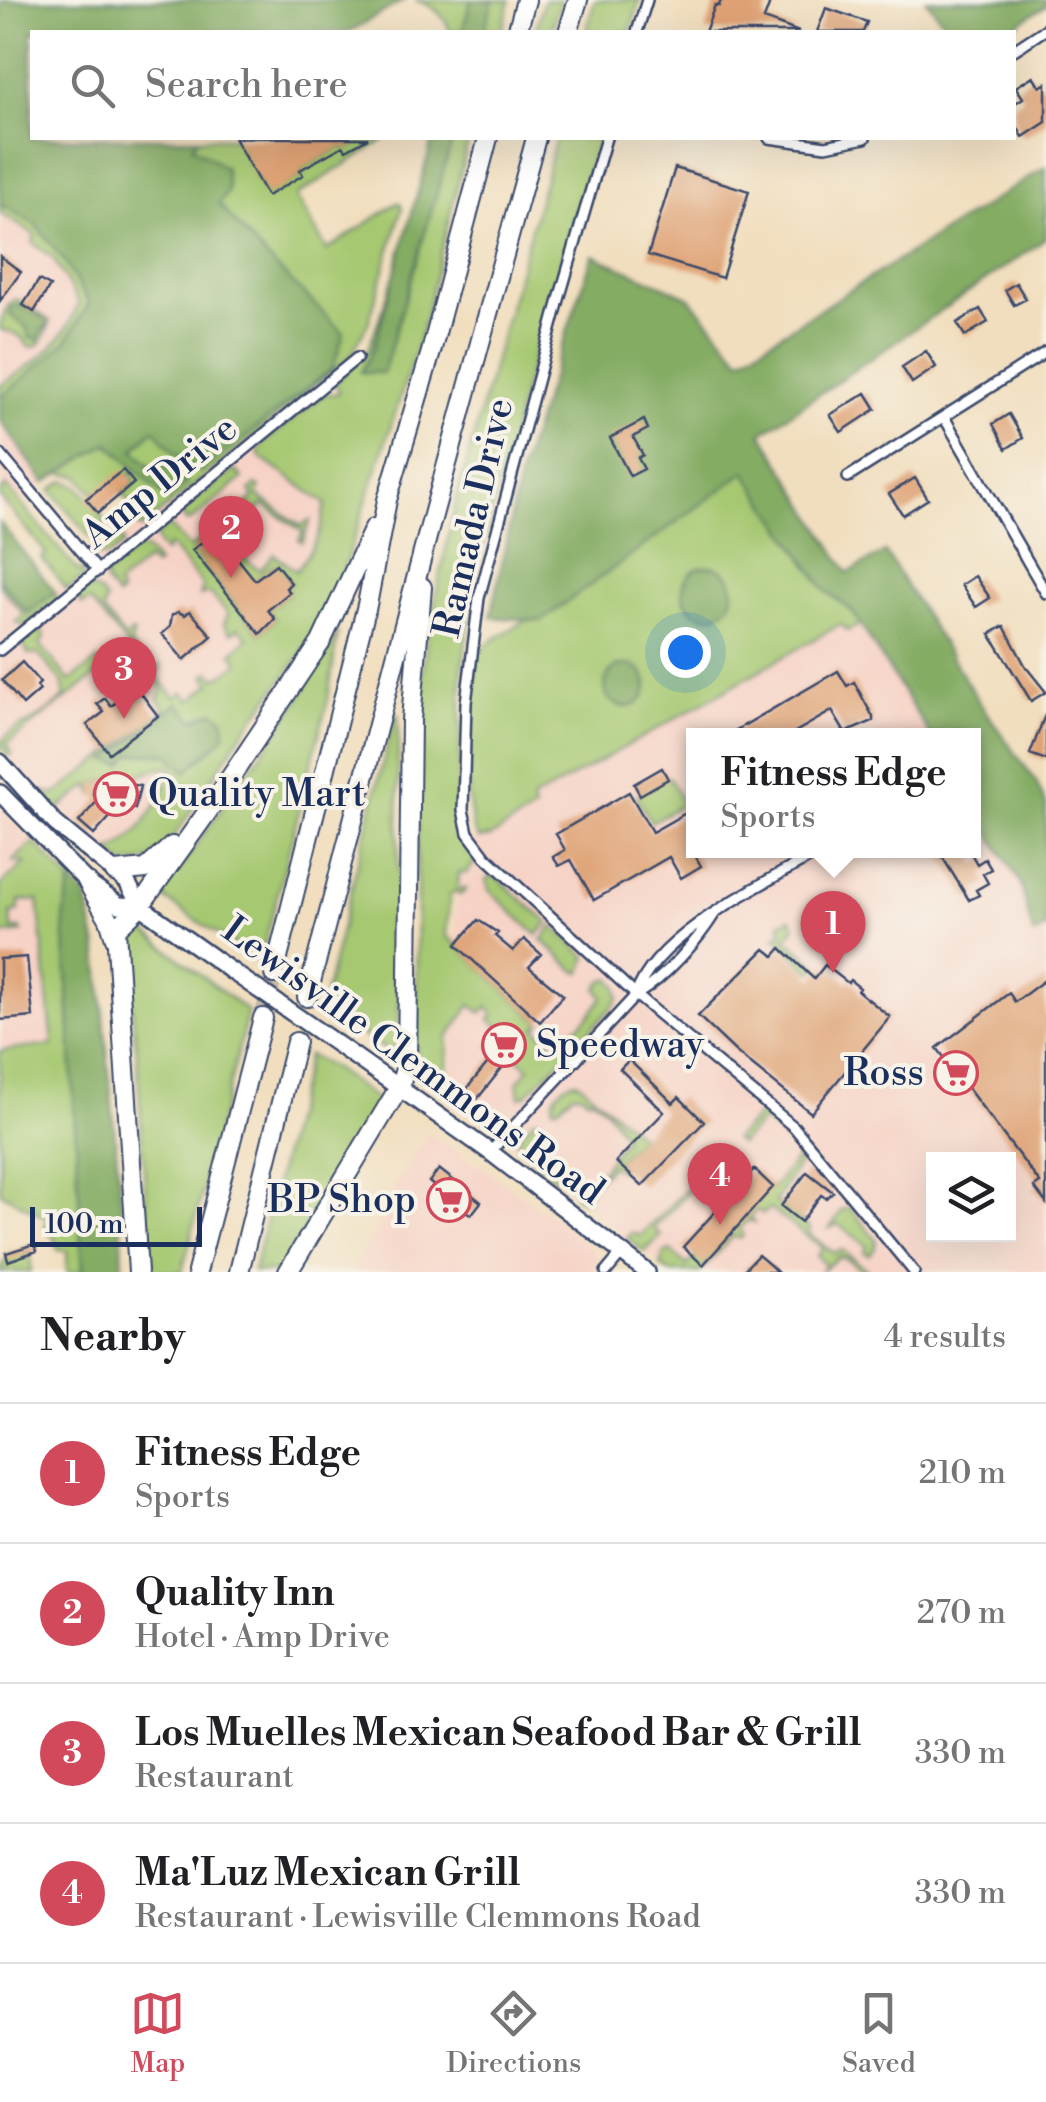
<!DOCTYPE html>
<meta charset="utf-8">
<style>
body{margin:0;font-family:"Libre Bodoni",serif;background:#f6f6f6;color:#202124}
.controls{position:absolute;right:30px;bottom:30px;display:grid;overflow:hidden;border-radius:0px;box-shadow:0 10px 40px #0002}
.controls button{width:90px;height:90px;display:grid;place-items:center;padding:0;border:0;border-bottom:2px solid #e0e0e0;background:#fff;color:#202124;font:50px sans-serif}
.scale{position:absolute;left:30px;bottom:25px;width:172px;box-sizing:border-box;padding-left:10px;border:5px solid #1b2f5e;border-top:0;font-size:28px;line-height:35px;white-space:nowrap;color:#1b2f5e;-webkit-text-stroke:8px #f7f3e8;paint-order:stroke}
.you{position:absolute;left:685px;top:652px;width:35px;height:35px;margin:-25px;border:8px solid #fff;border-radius:50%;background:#1a73e8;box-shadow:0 0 0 15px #1a73e833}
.badge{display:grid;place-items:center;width:65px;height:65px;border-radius:50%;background:#d1495b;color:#fff;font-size:32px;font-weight:700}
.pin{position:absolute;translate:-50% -82px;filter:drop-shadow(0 2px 5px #0008)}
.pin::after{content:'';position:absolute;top:52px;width:35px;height:30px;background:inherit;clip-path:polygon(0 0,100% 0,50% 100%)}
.popup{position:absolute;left:686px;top:728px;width:295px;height:130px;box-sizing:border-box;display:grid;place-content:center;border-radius:0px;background:#fff;filter:drop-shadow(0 2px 8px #0005);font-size:32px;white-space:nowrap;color:#757577}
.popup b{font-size:38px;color:#202124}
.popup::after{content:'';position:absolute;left:50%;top:100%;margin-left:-20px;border:20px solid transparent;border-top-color:#fff}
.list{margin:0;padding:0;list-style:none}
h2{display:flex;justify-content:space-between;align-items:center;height:130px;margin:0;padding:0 40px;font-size:42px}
h2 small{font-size:32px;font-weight:400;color:#757577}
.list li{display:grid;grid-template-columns:65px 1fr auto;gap:30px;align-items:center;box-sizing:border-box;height:140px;padding:0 40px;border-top:2px solid #e0e0e0}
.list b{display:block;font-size:38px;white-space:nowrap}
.list p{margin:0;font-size:32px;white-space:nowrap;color:#757577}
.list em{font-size:32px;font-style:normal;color:#757577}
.icon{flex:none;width:55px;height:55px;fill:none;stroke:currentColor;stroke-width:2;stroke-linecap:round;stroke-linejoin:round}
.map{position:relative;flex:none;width:1046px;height:1272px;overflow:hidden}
.search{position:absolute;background:#fff;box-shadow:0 10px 40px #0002;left:30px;right:30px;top:30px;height:110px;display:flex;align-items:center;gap:25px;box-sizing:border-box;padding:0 35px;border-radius:0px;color:#757577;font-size:38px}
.sheet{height:690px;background:#fff}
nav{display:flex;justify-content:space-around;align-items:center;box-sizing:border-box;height:140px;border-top:2px solid #e0e0e0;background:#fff;font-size:28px;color:#757577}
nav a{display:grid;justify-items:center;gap:5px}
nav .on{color:#d1495b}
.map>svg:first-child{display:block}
.built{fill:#f6d2c5;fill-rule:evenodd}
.green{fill:#a6c871;stroke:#607c68;stroke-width:2.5;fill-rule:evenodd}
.forest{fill:#84ac63;stroke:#506e60;stroke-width:2.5}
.building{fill:#dfa274}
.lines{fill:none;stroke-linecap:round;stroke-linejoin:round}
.motorway-tunnel{stroke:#c6bbab;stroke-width:18;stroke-dasharray:18 9;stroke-linecap:butt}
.minor-casing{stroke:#3b496c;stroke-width:14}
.primary-casing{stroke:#3b496c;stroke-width:20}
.motorway-casing{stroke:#3b496c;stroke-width:22}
.minor{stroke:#fff;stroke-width:9}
.primary{stroke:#fff;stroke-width:15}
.motorway{stroke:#fff;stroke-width:18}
.primary-bridge-casing{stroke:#3b496c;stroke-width:20;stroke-linecap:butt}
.primary-bridge{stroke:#fff;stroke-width:15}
.labels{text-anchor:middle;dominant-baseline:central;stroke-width:8;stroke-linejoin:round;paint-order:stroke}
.street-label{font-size:38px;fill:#1b2f5e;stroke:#f7f3e8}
.poi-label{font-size:38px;fill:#1b2f5e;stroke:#f7f3e8;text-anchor:start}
</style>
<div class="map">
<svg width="1046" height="1272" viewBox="0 0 1046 1272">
<rect width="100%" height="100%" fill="#f7f3e8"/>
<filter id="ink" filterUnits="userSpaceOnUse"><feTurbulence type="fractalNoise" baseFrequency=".01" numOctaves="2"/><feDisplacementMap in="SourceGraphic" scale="20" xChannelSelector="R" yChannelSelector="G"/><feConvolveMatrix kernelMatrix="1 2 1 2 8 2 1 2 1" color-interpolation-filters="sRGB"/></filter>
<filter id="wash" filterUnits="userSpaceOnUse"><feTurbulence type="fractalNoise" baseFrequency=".0048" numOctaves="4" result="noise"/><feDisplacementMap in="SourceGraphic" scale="40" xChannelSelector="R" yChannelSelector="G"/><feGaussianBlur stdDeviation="2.25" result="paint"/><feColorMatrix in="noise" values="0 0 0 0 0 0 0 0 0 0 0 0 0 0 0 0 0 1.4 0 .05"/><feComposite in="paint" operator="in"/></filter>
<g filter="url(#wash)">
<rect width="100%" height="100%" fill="#f1debe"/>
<!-- built -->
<path class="built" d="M0,204L36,224L89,303L65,343L0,398Z
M0,420L45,483L0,513Z
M246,438L344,497L277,635L119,864L46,801L0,746V577L30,612Z
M852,611L929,735L693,736V850H973V806L1046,924V1272H670L444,1088L452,1070L457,867L477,832ZM934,1160H1008V1234H934Z
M0,807L71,881L64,918L71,1052L0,1058Z
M428,1133L510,1186L592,1247L598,1259L592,1272H351L377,1229L398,1180Z"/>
<!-- green -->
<path class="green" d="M415,0H471L462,32H450C445,15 433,5 415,0Z
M493,0H510L502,32H483Z
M544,0H561L551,32H535Z
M595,0H640L630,32H586Z
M198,138H234L267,195L303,175L300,170L343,146L346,150L368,138H387L296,196L327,250L397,203H400L402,208L369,321L351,356L141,529L132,520L138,513L122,494L134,484L132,473L94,493L78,476L58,473L108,443L168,499L186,484L170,468L150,467L134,449L155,429L175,454L256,247L218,204L192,146Z
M453,138H469L421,334L339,584L300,656L237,741L178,831L152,860L125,865L108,852C140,840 162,799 172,769L168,766C143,771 129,784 103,780L102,783L96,782L93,793L90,785L57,810L42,794L47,791L53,796L166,710L158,699L163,689L90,601L82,605L77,597L89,588L98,591L106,600L103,611L126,639L131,632L134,633L131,645L152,670L161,665L158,677L175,697L183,692L191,700L211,683L205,676L210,672L216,678L236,666L238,660L232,653L248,638L239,628L231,633L224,624L228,614L210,593L200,596L203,586L172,548L168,546L165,552L161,550L155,537L168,525L190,548L220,525L216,519L219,515L226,523L192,551L260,634L275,619L268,610L289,593L286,588L291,583L275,564L249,586L222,538L236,530L240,540L234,551L260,570L274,554L296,571C305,559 320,537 322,522C323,516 323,510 326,504L261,458L258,452L262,445L323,395L339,393L336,382L368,350L392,282L374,347L362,372L383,373Z
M556,138H598L526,382L477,566L462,670L458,815L463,837L478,858L467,873H459L458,887L466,889L460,895L455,891L450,896L446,935L541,1023L536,1028L556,1047L589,1016L603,997L597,989L602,981L610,978L617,986L619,997L613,1007L525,1096L520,1097L518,1082L529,1068L513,1054L521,1044L490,1019L494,1014L487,1007L482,1013L471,1005L448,1038L447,1076L443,1085L427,1073L416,1053L418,721L427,636L457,497Z
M0,204L36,224L64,261L89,303L66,342L0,398V386C39,358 61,349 79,303L53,258L33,243L35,235L0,213Z
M17,299L49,320L44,321L22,305V323L39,334L50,324L41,343L35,347L28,346C20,333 13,333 0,329C0,319 7,303 17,299Z
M235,470L243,478L191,521H186L182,515L185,508Z
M745,471L825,590L852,611L861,624L847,631L841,624L532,800L534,810L491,837L479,839L473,828L468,794V735L477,655L487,644L526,620L541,621ZM730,577C738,598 726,616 703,616L682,594L686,578ZM622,665L641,671L647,684L643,697L611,672Z
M64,481C85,485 94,508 107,523L102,528L111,539L117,534L123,541V545L109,556H100V549L51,490Z
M256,485L260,488L257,495L301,526L310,521L303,542L299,540L303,532L263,504L245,526L229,508L235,504L241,509L254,498L250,491Z
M6,486L78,571L83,570V578L67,590L42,558L46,553L0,497V492Z
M137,548L147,550L157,564L154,566L147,560L117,586L121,593L117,597L106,583L105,575Z
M0,580L28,613L55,592L58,599L24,626L16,622L24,614L0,586Z
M39,628L45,637L40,644L70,681L98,660L105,669L7,744L12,754L8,756L0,745C9,728 24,727 39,717C48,711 57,704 65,697L62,682L39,655L28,654L23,644L25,639Z
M338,632L328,699L260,962L166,900L163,892L297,703Z
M395,714L398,715L399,1044L391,1053L343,1022L324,998Z
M669,777L683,804L651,822L636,796Z
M34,842L71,881L64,918L83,1272H67V1251L58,1250L55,1239L45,1228L48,1219L0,1192V1051L53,1045L38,900L19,901V911L11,913L12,929H21L22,932L0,935V886L25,863L13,861Z
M494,875L549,923L537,935L489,890L486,880Z
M791,918L795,927L786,938L818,967L814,971H810L775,936L783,932L780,923Z
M553,926L587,957L582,972H577L542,940Z
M135,931L146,932L248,1012L182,1272H150L137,1055L128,971L129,937Z
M308,1055L331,1067L379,1101L280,1272H253Z
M577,1081L641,1136L616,1161L621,1167L618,1170L612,1165L590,1187L582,1201L575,1197L574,1190L595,1180L625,1137L606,1109L592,1097L589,1099L582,1094L573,1093L558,1107H553C552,1095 565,1081 577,1081Z
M762,1112C778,1125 793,1139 804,1156L775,1202L810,1228L809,1234L834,1253L842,1250L870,1272H863L849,1260L839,1257L820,1272L826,1265L817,1256L823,1248L770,1209L763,1214L757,1210L750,1217L754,1222L748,1220L740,1228L743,1235L741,1239L733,1236L700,1272H670L660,1265L664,1253L671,1251L687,1265L773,1187L801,1153L763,1120L740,1144L734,1139Z
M534,1119H540L542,1125L534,1143L560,1169L558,1178H553L518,1144L520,1135Z
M724,1150L726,1152L654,1228L661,1236L644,1252L627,1238L633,1232L640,1236Z
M850,1208L876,1239L875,1248L869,1255L864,1252L867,1246L838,1224L830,1228L842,1210Z
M24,1254L31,1256V1272H0L5,1260Z"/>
<!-- forest -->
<path class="forest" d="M6,0H404L349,32H32V138H198L192,146L225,168L228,191L219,204L256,247L344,333L333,368L200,472L175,454L154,429L134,449L150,467L170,468L187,483L167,499L108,443L45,483L0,420V398L66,342L89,303L64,261L36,225L0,204V3Z
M471,0H493L484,32H462Z
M926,0H1046V5L1005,32H952Z
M433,138H453L383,373L361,372L374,347Z
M1046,167V237L1037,245L762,433L848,573L885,552L981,705L1036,782L1046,804V928L1033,935L1021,884L973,806V736L930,735L852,611L825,590L745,472L541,621L491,617L521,467L593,255L689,297L741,359Z
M22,305L50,322L42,330L38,340L29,337L27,328L10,315L11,307Z
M0,523L55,592L28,613L0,580Z
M683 591a25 25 0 1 1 50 0a25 25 0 1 1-50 0Z
M605 686a21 21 0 1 1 42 0a21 21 0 1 1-42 0Z
M178,703L194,720L214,711L224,719L225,736L186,772L167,754H131L122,764L106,760Z
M71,881L86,895L98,952L121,1203L123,1272H83L64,918Z"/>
<g id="blocks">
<!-- building -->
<path class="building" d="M721,0H771L764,19L799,32H705L715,5L719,6Z
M826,8L867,22L863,32H817Z
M1033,76L1040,87L1046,83V122L1023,137L1014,121V104L1023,98L1016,87Z
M234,138H368L346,150L343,146L300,170L303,175L267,196Z
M675,168L749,191L722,278L648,255Z
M0,256L21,272L0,301Z
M39,280L50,286L34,312L23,305Z
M1016,283L1026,299L1014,305L1005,290Z
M980,309L988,322L965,336L957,323Z
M926,351L936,367L912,383L902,367Z
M866,393L876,409L841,432L830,415Z
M1009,414L1023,438L1006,449L993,424Z
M644,420L648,429L633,437L643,455L638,458L644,469L630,476L610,438Z
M123,470L134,483L98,513L86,499Z
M915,478L928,499L903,515L889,494Z
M236,508L247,521L223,540L255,580L276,564L291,583L286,588L290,592L268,610L275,619L260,634L192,550L226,523L223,518Z
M975,576L990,598L976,607L961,585Z
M190,611L212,636L184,660L162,634L170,627L172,615L178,612L185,615Z
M1004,626L1026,667L1046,692L1031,701L990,634Z
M22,662L40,683L37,686L40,690L23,705L2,680Z
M838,671L847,686L854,682L873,717V721L845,733L832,711L788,736H726Z
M140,692L158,716L109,753L87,725L104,712L97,704L105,698L111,706L122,698L126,702Z
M1045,715H1046V760L1030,754Z
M662,768L668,779L640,795L634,784Z
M103,780L140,786L135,809L120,806L94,835L79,822L99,799L93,794L95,782L102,783Z
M629,792L652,832L693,809V852L701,866L681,878L669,857L594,900L571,860L559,866L553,857L565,850L556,834Z
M938,850H969L977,864L985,859L991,869L983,874L988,883L976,890L979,895L969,900Z
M478,920L498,933L495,936L513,951L524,939L541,954L529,967L563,995L540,1022L456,945Z
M781,948L814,979L825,965L848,983L850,980L860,988L858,991L890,1017L811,1113L736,1052L698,1016L765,949L774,956Z
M27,957L33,1017L0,1020V959Z
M1046,979V1203L1034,1187L1040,1183L937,1048L1009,993L1015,1002Z
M502,1028L521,1044L475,1102L464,1092L496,1053L487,1046Z
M629,1060L673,1103L679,1097L704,1122L642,1186L616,1162L664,1112L620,1069Z
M439,1169L481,1202L471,1215L455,1202L449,1209L439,1202L445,1195L429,1182Z
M754,1169L773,1187L703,1265L683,1247Z
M807,1172L833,1192L826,1198L821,1195L801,1222L781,1206Z
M34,1244L37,1251L8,1261L6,1253Z
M758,1255L771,1266L777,1272H742Z"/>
</g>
</g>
<g filter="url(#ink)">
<use href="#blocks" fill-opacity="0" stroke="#3b496c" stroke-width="2.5"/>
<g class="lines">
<!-- motorway-tunnel -->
<path class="motorway-tunnel" d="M263,1018L274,974"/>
<!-- minor casing -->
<g class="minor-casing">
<path id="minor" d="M637,32L647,0
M1014,50L1046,29
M606,138L560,296L479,598L466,703L463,810L468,833L486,857L636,995L794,1127L914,1272
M769,138L826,146L865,138
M944,417L1046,593
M0,454L98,571
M848,477L1046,352
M0,650L357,358
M636,995C655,934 769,881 823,850
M490,1152L636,995C666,977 696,943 715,913
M606,1272L622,1253"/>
</g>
<!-- primary casing -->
<g class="primary-casing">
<path id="primary" d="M0,762L55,823L127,882L140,906L230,970
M0,793L88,883L119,905L140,906
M337,1044L490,1152L647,1272"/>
</g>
<!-- motorway casing -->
<g class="motorway-casing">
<path id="motorway" d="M517,32L526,0
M568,32L578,0
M115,872L146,869L172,846
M88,883L109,919L115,938
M274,974L367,605L387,500L431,352L488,138
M307,997L427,537L536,138
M138,1272L116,929L140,906L208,811L321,642L374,528
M197,1272L263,1018
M239,1272L296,1042
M288,1272L400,1086L407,1062L411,720L422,587"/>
</g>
<!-- minor -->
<use href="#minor" class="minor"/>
<!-- primary -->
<use href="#primary" class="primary"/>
<!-- motorway -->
<use href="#motorway" class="motorway"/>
<!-- primary-bridge casing -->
<g class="primary-bridge-casing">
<path id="primary-bridge" d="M230,970L337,1044"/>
</g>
<!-- primary-bridge -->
<use href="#primary-bridge" class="primary-bridge"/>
</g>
</g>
<!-- icons -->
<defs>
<g id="supermarket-ring" transform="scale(2.25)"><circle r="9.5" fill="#f7f3e8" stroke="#d1495b" stroke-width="1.5"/><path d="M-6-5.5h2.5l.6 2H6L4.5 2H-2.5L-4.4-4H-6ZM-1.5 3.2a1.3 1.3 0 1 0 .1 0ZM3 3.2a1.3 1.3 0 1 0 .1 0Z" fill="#d1495b"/></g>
</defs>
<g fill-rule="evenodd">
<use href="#supermarket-ring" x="116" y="794"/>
<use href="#supermarket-ring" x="504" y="1045"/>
<use href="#supermarket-ring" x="956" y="1073"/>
<use href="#supermarket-ring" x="449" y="1200"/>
</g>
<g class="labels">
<!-- street labels -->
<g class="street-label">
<text transform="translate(160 482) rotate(-39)">Amp Drive</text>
<text transform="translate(474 518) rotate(-77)">Ramada Drive</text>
<text transform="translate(413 1061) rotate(36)">Lewisville Clemmons Road</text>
</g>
<!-- poi labels -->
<g class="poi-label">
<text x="148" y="794">Quality Mart</text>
<text x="536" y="1045">Speedway</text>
<text x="924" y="1073" text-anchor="end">Ross</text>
<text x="416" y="1200" text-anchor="end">BP Shop</text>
</g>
</g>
</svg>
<div class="controls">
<button><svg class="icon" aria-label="layers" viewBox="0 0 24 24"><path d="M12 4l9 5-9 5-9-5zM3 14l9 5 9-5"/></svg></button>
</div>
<div class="scale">100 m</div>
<div class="you"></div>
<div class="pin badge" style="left:833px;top:973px">1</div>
<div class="popup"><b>Fitness Edge</b>Sports</div>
<div class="pin badge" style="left:231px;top:578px">2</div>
<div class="pin badge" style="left:124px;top:719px">3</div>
<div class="pin badge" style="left:720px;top:1225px">4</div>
<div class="search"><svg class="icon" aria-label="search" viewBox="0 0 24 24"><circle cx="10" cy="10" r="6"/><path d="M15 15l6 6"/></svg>Search here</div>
</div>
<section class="sheet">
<h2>Nearby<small>4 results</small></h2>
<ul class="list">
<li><span class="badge">1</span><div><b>Fitness Edge</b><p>Sports</p></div><em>210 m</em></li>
<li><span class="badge">2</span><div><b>Quality Inn</b><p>Hotel · Amp Drive</p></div><em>270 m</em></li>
<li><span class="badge">3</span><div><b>Los Muelles Mexican Seafood Bar &amp; Grill</b><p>Restaurant</p></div><em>330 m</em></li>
<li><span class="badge">4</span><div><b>Ma'Luz Mexican Grill</b><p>Restaurant · Lewisville Clemmons Road</p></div><em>330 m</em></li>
</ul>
</section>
<nav>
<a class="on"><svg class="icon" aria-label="map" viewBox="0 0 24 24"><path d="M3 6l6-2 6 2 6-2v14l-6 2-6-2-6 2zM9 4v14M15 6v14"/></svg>Map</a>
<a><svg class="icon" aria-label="directions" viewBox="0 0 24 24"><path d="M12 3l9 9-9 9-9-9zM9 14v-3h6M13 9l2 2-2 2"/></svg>Directions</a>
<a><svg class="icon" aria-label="saved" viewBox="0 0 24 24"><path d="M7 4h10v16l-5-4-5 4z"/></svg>Saved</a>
</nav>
